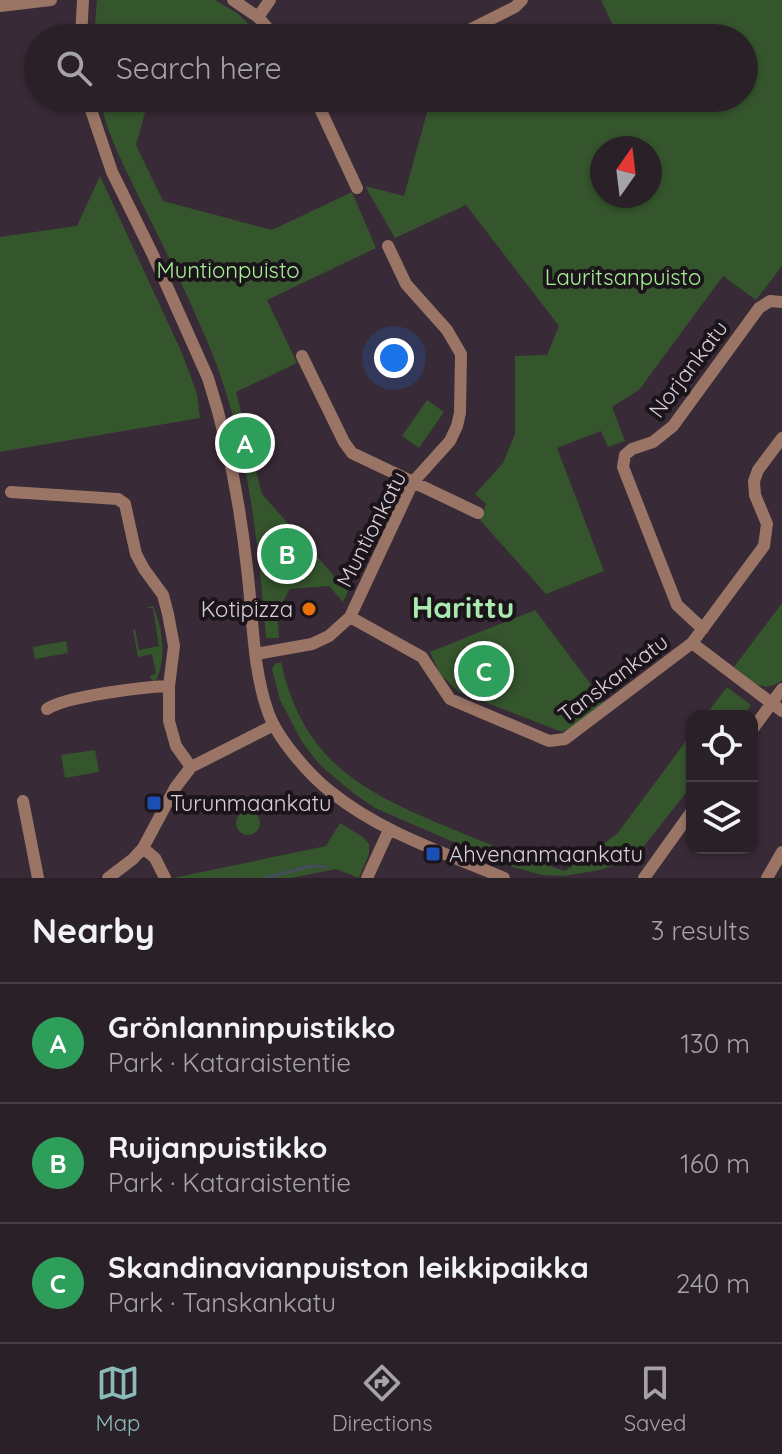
<!DOCTYPE html>
<meta charset="utf-8">
<style>
body{margin:0;font-family:Quicksand,sans-serif;background:#362d34;color:#f1f3f6}
.controls{position:absolute;right:24px;bottom:24px;display:grid;overflow:hidden;border-radius:16px;box-shadow:0 2px 6px #0004}
.controls button{width:72px;height:72px;display:grid;place-items:center;padding:0;border:0;border-bottom:2px solid #463e45;background:#2a2028;color:#f1f3f6;font:40px sans-serif}
.compass{position:absolute;left:590px;top:136px;width:72px;height:72px;border-radius:50%;background:#2a2028;box-shadow:0 2px 6px #0004;rotate:14deg}
.you{position:absolute;left:394px;top:358px;width:28px;height:28px;margin:-20px;border:6px solid #fff;border-radius:50%;background:#1a73e8;box-shadow:0 0 0 12px #1a73e833}
.badge{display:grid;place-items:center;width:52px;height:52px;border-radius:50%;background:#8bbbb9;color:#fff;font-size:26px;font-weight:700}
.pin{position:absolute;translate:-50% -50%;border:4px solid #fff;box-shadow:0 2px 8px #0006}
.list{margin:0;padding:0;list-style:none}
h2{display:flex;justify-content:space-between;align-items:center;height:104px;margin:0;padding:0 32px;font-size:34px}
h2 small{font-size:26px;font-weight:400;color:#a5a3a8}
.list li{display:grid;grid-template-columns:52px 1fr auto;gap:24px;align-items:center;box-sizing:border-box;height:120px;padding:0 32px;border-top:2px solid #463e45}
.list b{display:block;font-size:30px;white-space:nowrap}
.list p{margin:0;font-size:26px;white-space:nowrap;color:#a5a3a8}
.list em{font-size:26px;font-style:normal;color:#a5a3a8}
.icon{flex:none;width:44px;height:44px;fill:none;stroke:currentColor;stroke-width:2;stroke-linecap:round;stroke-linejoin:round}
.map{position:relative;flex:none;width:782px;height:878px;overflow:hidden}
.search{position:absolute;background:#2a2028;box-shadow:0 2px 6px #0004;left:24px;right:24px;top:24px;height:88px;display:flex;align-items:center;gap:20px;box-sizing:border-box;padding:0 28px;border-radius:44px;color:#a5a3a8;font-size:30px}
.sheet{height:464px;background:#2a2028}
nav{display:flex;justify-content:space-around;align-items:center;box-sizing:border-box;height:112px;border-top:2px solid #463e45;background:#2a2028;font-size:22px;color:#a5a3a8}
nav a{display:grid;justify-items:center;gap:4px}
nav .on{color:#8bbbb9}
.map>svg:first-child{display:block}
.green{fill:#35552d;fill-rule:evenodd}
.lines{fill:none;stroke-linecap:round;stroke-linejoin:round}
.stream{stroke:#434d5c;stroke-width:3}
.minor{stroke:#9a7566;stroke-width:12}
.food-dot{fill:#e8710a;stroke:#1b151b;stroke-width:3}
.transit-dot{fill:#1a4fb4;stroke:#1b151b;stroke-width:3}
.labels{text-anchor:middle;dominant-baseline:central;stroke-width:8;stroke-linejoin:round;paint-order:stroke}
.park-label{font-size:22px;fill:#a4ef91;stroke:#1b151b}
.street-label{font-size:22px;fill:#d8cfd7;stroke:#1b151b}
.poi-label{font-size:22px;fill:#d8cfd7;stroke:#1b151b;text-anchor:start}
.district-label{font-size:30px;font-weight:bold;fill:#a9e8af;stroke:#1b151b}
</style>
<div class="map">
<svg width="782" height="878" viewBox="0 0 782 878">
<rect width="100%" height="100%" fill="#382a36"/>
<!-- green -->
<path class="green" d="M97,0H215L237,13L263,38H94Z
M601,0H782V266L756,300L723,276L639,390L612,407L625,441L608,447L601,431L557,448L604,571L546,594L480,520L486,504L475,494L503,463L515,434V356L547,355L559,326L466,205L395,238L365,186L404,196L431,98H744V38H619ZM602,148H650V196H602Z
M100,98H149L136,145L163,201L272,230L352,192L376,248L267,300L297,363L236,392L262,494L334,576L359,567L343,602L329,586L290,589L277,612L279,638H266C258,540 248,441 210,348C189,297 164,248 140,199C125,167 106,134 100,98Z
M100,176L182,353L197,394L200,418L0,452V237L77,226Z
M427,400L444,412L419,448L402,436Z
M782,603V680C761,696 752,680 734,667Z
M153,606C163,628 167,661 155,682L149,677L156,673L152,654L138,657L133,630L135,629L139,650L159,646L153,608H146Z
M535,610L604,702L573,727L562,732L459,692L440,674L430,652Z
M66,641L68,653L35,659L33,647Z
M281,662C303,760 359,790 445,826C485,843 524,858 565,871L617,834L692,733V785L645,845L620,863L600,870L564,876L542,875L509,866L375,808L353,793L319,764L302,742L280,700L272,669L275,664Z
M727,687L751,705L743,716H705Z
M95,750L99,772L65,778L61,755Z
M236 823a12 12 0 1 1 24 0a12 12 0 1 1-24 0Z
M340,823L363,837L369,844V854L359,878L336,869L291,878H173L326,846Z"/>
<g class="lines">
<!-- stream -->
<path class="stream" d="M265,878L311,866L326,867"/>
<!-- minor -->
<path class="minor" d="M233,0L258,17L276,38
M0,6L51,0
M258,17L270,0
M81,38L83,0
M453,38L515,7L522,0
M87,98L112,172L153,255L208,378C228,440 240,504 247,568C253,615 252,667 268,712C277,738 309,775 331,792C382,833 445,853 504,878
M315,98L357,188
M302,356L344,442L352,453L478,513
M11,492L118,499L125,504L136,554L144,569L163,595L168,614L174,646L169,686V721L176,746L191,767
M350,617L422,657L450,699L549,741L565,739L692,643L764,546L767,524L755,495L754,481L758,470L782,438
M703,629L677,605L623,467L625,455L632,449L653,442L673,426L759,308L770,301L782,302
M692,643L782,711
M256,654L312,644L329,636L350,617L413,482L450,441L457,426L460,413L461,354L447,330L406,284L388,246
M47,709C66,696 144,687 169,686
M752,730L782,689
M23,801L38,878
M143,848L155,858L165,878
M108,878L133,859L143,848L175,788L191,767L274,725
M367,878L389,830
M644,878L692,811
M767,878L782,852"/>
</g>
<!-- markers -->
<circle class="food-dot" cx="309" cy="609" r="8"/>
<g class="transit-dot">
<rect x="146" y="795" width="16" height="16" rx="4"/>
<rect x="425" y="846" width="16" height="16" rx="4"/>
</g>
<g class="labels">
<!-- park labels -->
<g class="park-label">
<text x="228" y="270">Muntionpuisto</text>
<text x="623" y="277">Lauritsanpuisto</text>
</g>
<!-- street labels -->
<g class="street-label">
<text transform="translate(688 369) rotate(-53)">Norjankatu</text>
<text transform="translate(371 529) rotate(-63)">Muntionkatu</text>
<text transform="translate(613 678) rotate(-37)">Tanskankatu</text>
</g>
<!-- poi labels -->
<g class="poi-label">
<text x="293" y="609" text-anchor="end">Kotipizza</text>
<text x="170" y="803">Turunmaankatu</text>
<text x="449" y="854">Ahvenanmaankatu</text>
</g>
<!-- district labels -->
<g class="district-label">
<text x="463" y="607">Harittu</text>
</g>
</g>
</svg>
<div class="controls">
<button><svg class="icon" aria-label="locate" viewBox="0 0 24 24"><circle cx="12" cy="12" r="6"/><path d="M12 2v4M12 18v4M2 12h4M18 12h4"/></svg></button>
<button><svg class="icon" aria-label="layers" viewBox="0 0 24 24"><path d="M12 4l9 5-9 5-9-5zM3 14l9 5 9-5"/></svg></button>
</div>
<svg class="compass" viewBox="-18 -18 36 36"><path d="M0-13l5 13h-10z" fill="#e53935"/><path d="M0 13l5-13h-10z" fill="#a5a3a8"/></svg>
<div class="you"></div>
<div class="pin badge" style="left:245px;top:443px;background:#2e9e5b">A</div>
<div class="pin badge" style="left:287px;top:554px;background:#2e9e5b">B</div>
<div class="pin badge" style="left:484px;top:671px;background:#2e9e5b">C</div>
<div class="search"><svg class="icon" aria-label="search" viewBox="0 0 24 24"><circle cx="10" cy="10" r="6"/><path d="M15 15l6 6"/></svg>Search here</div>
</div>
<section class="sheet">
<h2>Nearby<small>3 results</small></h2>
<ul class="list">
<li><span class="badge" style="background:#2e9e5b">A</span><div><b>Grönlanninpuistikko</b><p>Park · Kataraistentie</p></div><em>130 m</em></li>
<li><span class="badge" style="background:#2e9e5b">B</span><div><b>Ruijanpuistikko</b><p>Park · Kataraistentie</p></div><em>160 m</em></li>
<li><span class="badge" style="background:#2e9e5b">C</span><div><b>Skandinavianpuiston leikkipaikka</b><p>Park · Tanskankatu</p></div><em>240 m</em></li>
</ul>
</section>
<nav>
<a class="on"><svg class="icon" aria-label="map" viewBox="0 0 24 24"><path d="M3 6l6-2 6 2 6-2v14l-6 2-6-2-6 2zM9 4v14M15 6v14"/></svg>Map</a>
<a><svg class="icon" aria-label="directions" viewBox="0 0 24 24"><path d="M12 3l9 9-9 9-9-9zM9 14v-3h6M13 9l2 2-2 2"/></svg>Directions</a>
<a><svg class="icon" aria-label="saved" viewBox="0 0 24 24"><path d="M7 4h10v16l-5-4-5 4z"/></svg>Saved</a>
</nav>
